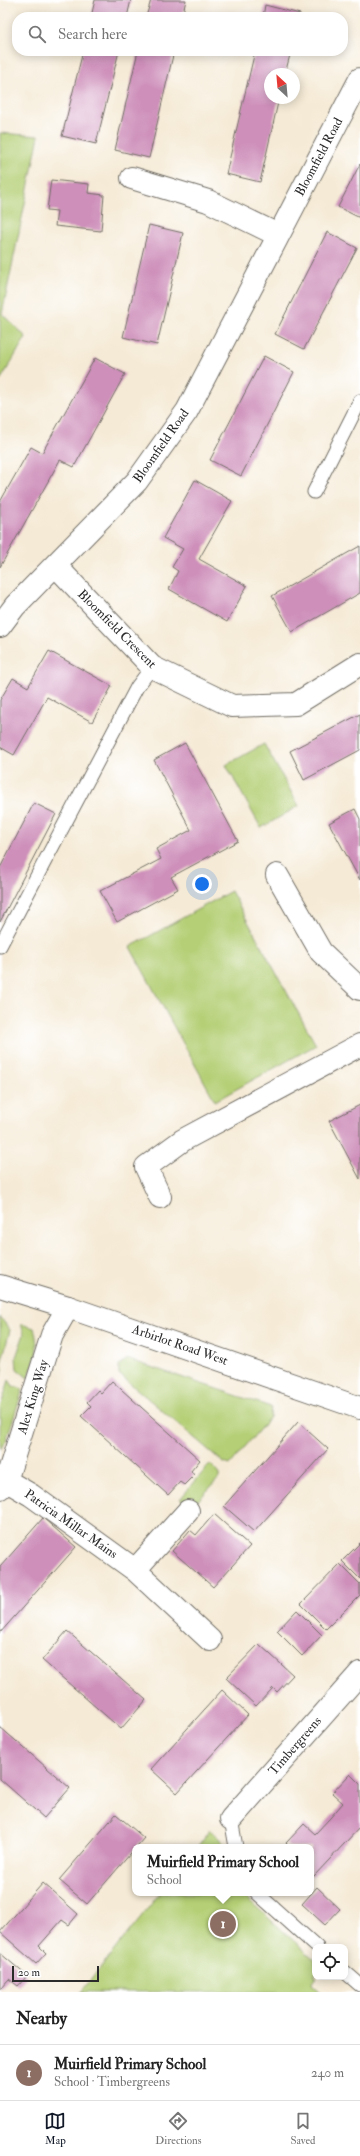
<!DOCTYPE html>
<meta charset="utf-8">
<style>
body{margin:0;font-family:"IM FELL Double Pica",serif;background:#f2f2f2;color:#222}
.controls{position:absolute;right:12px;bottom:12px;display:grid;overflow:hidden;border-radius:8px;box-shadow:0 2px 10px #0003}
.controls button{width:36px;height:36px;display:grid;place-items:center;padding:0;border:0;border-bottom:1px solid #e0e0e0;background:#fff;color:#222;font:20px sans-serif}
.compass{position:absolute;left:264px;top:68px;width:36px;height:36px;border-radius:50%;background:#fff;box-shadow:0 2px 10px #0003;rotate:334deg}
.scale{position:absolute;left:12px;bottom:10px;width:87px;box-sizing:border-box;padding-left:4px;border:2px solid #2b2b2b;border-top:0;font-size:11px;line-height:14px;white-space:nowrap;color:#2b2b2b;-webkit-text-stroke:3px #fff;paint-order:stroke}
.you{position:absolute;left:202px;top:884px;width:14px;height:14px;margin:-10px;border:3px solid #fff;border-radius:50%;background:#1a73e8;box-shadow:0 0 0 6px #1a73e833}
.badge{display:grid;place-items:center;width:26px;height:26px;border-radius:50%;background:#111827;color:#fff;font-size:13px;font-weight:700}
.pin{position:absolute;translate:-50% -50%;border:2px solid #fff;box-shadow:0 1px 4px #0006}
.popup{position:absolute;left:132px;top:1844px;width:182px;height:52px;box-sizing:border-box;display:grid;place-content:center;border-radius:8px;background:#fff;filter:drop-shadow(0 1px 3px #0005);font-size:13px;white-space:nowrap;color:#767676}
.popup b{font-size:15px;color:#222}
.popup::after{content:'';position:absolute;left:50%;top:100%;margin-left:-8px;border:8px solid transparent;border-top-color:#fff}
.list{margin:0;padding:0;list-style:none}
h2{display:flex;justify-content:space-between;align-items:center;height:52px;margin:0;padding:0 16px;font-size:17px}
h2 small{font-size:13px;font-weight:400;color:#767676}
.list li{display:grid;grid-template-columns:26px 1fr auto;gap:12px;align-items:center;box-sizing:border-box;height:56px;padding:0 16px;border-top:1px solid #e0e0e0}
.list b{display:block;font-size:15px;white-space:nowrap}
.list p{margin:0;font-size:13px;white-space:nowrap;color:#767676}
.list em{font-size:13px;font-style:normal;color:#767676}
.icon{flex:none;width:22px;height:22px;fill:none;stroke:currentColor;stroke-width:2;stroke-linecap:round;stroke-linejoin:round}
.map{position:relative;flex:none;width:360px;height:1992px;overflow:hidden}
.search{position:absolute;background:#fff;box-shadow:0 2px 10px #0003;left:12px;right:12px;top:12px;height:44px;display:flex;align-items:center;gap:10px;box-sizing:border-box;padding:0 14px;border-radius:16px;color:#767676;font-size:15px}
.sheet{height:108px;background:#fff}
nav{display:flex;justify-content:space-around;align-items:center;box-sizing:border-box;height:56px;border-top:1px solid #e0e0e0;background:#fff;font-size:11px;color:#767676}
nav a{display:grid;justify-items:center;gap:2px}
nav .on{color:#111827}
.map>svg:first-child{display:block}
.green{fill:#b4cf75;stroke:#707d50}
.building{fill:#ce8fba}
.lines{fill:none;stroke-linecap:round;stroke-linejoin:round}
.lane-casing{stroke:#726e66;stroke-width:15}
.street-casing{stroke:#726e66;stroke-width:24}
.secondary-casing{stroke:#726e66;stroke-width:24}
.lane{stroke:#fff;stroke-width:13}
.street{stroke:#fff;stroke-width:22}
.secondary{stroke:#fff;stroke-width:22}
.labels{text-anchor:middle;dominant-baseline:central;stroke-width:3;stroke-linejoin:round;paint-order:stroke}
.street-label{font-size:13px;fill:#2b2b2b;stroke:#fff}
</style>
<div class="map">
<svg width="360" height="1992" viewBox="0 0 360 1992">
<rect width="100%" height="100%" fill="#fff"/>
<filter id="ink" filterUnits="userSpaceOnUse"><feTurbulence type="fractalNoise" baseFrequency=".025" numOctaves="2"/><feDisplacementMap in="SourceGraphic" scale="8" xChannelSelector="R" yChannelSelector="G"/><feConvolveMatrix kernelMatrix="1 2 1 2 8 2 1 2 1" color-interpolation-filters="sRGB"/></filter>
<filter id="wash" filterUnits="userSpaceOnUse"><feTurbulence type="fractalNoise" baseFrequency=".012" numOctaves="4" result="noise"/><feDisplacementMap in="SourceGraphic" scale="16" xChannelSelector="R" yChannelSelector="G"/><feGaussianBlur stdDeviation="0.9" result="paint"/><feColorMatrix in="noise" values="0 0 0 0 0 0 0 0 0 0 0 0 0 0 0 0 0 1.4 0 .05"/><feComposite in="paint" operator="in"/></filter>
<g filter="url(#wash)">
<rect width="100%" height="100%" fill="#f5ead5"/>
<!-- green -->
<path class="green" d="M0,133L39,136L2,314L26,337L0,381Z
M264,744L299,806L261,828L226,765Z
M231,891L316,1045L215,1101L130,947Z
M0,1317L10,1330L2,1360L3,1370L0,1378Z
M21,1324L34,1328C40,1351 36,1357 28,1378L17,1369L16,1357L24,1334Z
M127,1359L271,1407L270,1417L230,1465L224,1463L119,1374V1366Z
M9,1380L13,1386L23,1389L6,1441L0,1449V1408Z
M210,1464L219,1473V1478L192,1507L180,1499Z
M210,1830L228,1847H197Z
M160,1893H241L315,1960V1977H317L312,1984L321,1992H81Z"/>
<g id="blocks">
<!-- building -->
<path class="building" d="M95,0H131L127,17H91Z
M151,0H186L182,17H146Z
M265,5L300,14L299,17H263Z
M83,51H119L96,144L62,136Z
M138,51H174L149,158L115,150Z
M255,51H291L285,74H270V98H279L260,182L226,174Z
M360,164V218L338,207Z
M51,180L89,184L88,193L104,195L101,231L55,226L57,211L47,210Z
M149,225L183,233L157,345L123,337Z
M327,232L357,248L304,349L275,334Z
M264,356L294,372L241,476L210,460Z
M95,358L125,374L74,467L60,460L0,567V502L31,447L42,453Z
M195,480L232,501L199,559L247,586L227,622L169,589L178,571L172,567L183,549L163,538Z
M360,546V593L292,632L272,596Z
M49,651L112,686L92,722L47,697L14,755L0,747V700L13,678L28,687Z
M360,714V750L304,780L290,751Z
M185,743L238,841L171,877L178,889L117,922L100,891L161,859L156,849L191,830L154,760Z
M34,803L56,814L0,922V868Z
M355,809L360,819V880L329,823Z
M360,1105V1179L329,1121Z
M112,1381L200,1460L191,1471L194,1475L184,1485L180,1482L168,1495L81,1416L91,1406L87,1402L98,1390L101,1393Z
M298,1422L328,1449L254,1532L224,1506Z
M214,1514L250,1546L213,1587L172,1551L190,1530L196,1535Z
M43,1518L76,1547L0,1633V1567Z
M360,1543V1579L342,1561Z
M340,1564L360,1584V1595L326,1629L301,1604Z
M297,1610L322,1635L302,1656L277,1631Z
M67,1631L146,1700L121,1729L42,1660Z
M259,1644L293,1675L277,1692L273,1688L256,1706L226,1678Z
M222,1690L248,1715L177,1793L151,1769Z
M0,1727L70,1788L44,1818L0,1779Z
M350,1774L360,1784V1827L314,1876L311,1877V1847H290L286,1843L304,1824L315,1834L330,1818L343,1803L332,1793Z
M116,1814L144,1838L87,1904L59,1880Z
M43,1883L78,1914L69,1925L62,1920L39,1946L46,1953L36,1964L0,1932Z
M317,1887L340,1909L325,1925L302,1904Z
M0,1953L27,1976L18,1986L9,1979L0,1989Z"/>
</g>
</g>
<g filter="url(#ink)">
<use href="#blocks" fill-opacity="0" stroke="#726e66" stroke-width="1"/>
<g class="lines">
<!-- lane casing -->
<g class="lane-casing">
<path id="lane" d="M314,492L360,401
M0,946L137,687L152,667
M231,1819L236,1847
M257,1893L317,1947
M345,1972L360,1985"/>
</g>
<!-- street casing -->
<g class="street-casing">
<path id="street" d="M132,178L208,201L278,235
M56,566L152,667L232,706L296,704L360,664
M0,626L15,606L137,481L187,411L360,79
M277,875L321,952L360,989
M160,1197L146,1167L183,1140L360,1045
M0,1477L31,1495L135,1570L210,1640
M0,1488L6,1481L52,1335L68,1307
M135,1570L188,1511
M231,1819L360,1673"/>
</g>
<!-- secondary casing -->
<g class="secondary-casing">
<path id="secondary" d="M0,1286L68,1307L360,1408"/>
</g>
<!-- lane -->
<use href="#lane" class="lane"/>
<!-- street -->
<use href="#street" class="street"/>
<!-- secondary -->
<use href="#secondary" class="secondary"/>
</g>
</g>
<g class="labels">
<!-- street labels -->
<g class="street-label">
<text transform="translate(319 157) rotate(-62)">Bloomfield Road</text>
<text transform="translate(161 446) rotate(-55)">Bloomfield Road</text>
<text transform="translate(117 629) rotate(45)">Bloomfield Crescent</text>
<text transform="translate(180 1345) rotate(19)">Arbirlot Road West</text>
<text transform="translate(33 1397) rotate(-73)">Alex King Way</text>
<text transform="translate(71 1524) rotate(35)">Patricia Millar Mains</text>
<text transform="translate(295 1746) rotate(-49)">Timbergreens</text>
</g>
</g>
</svg>
<div class="controls">
<button><svg class="icon" aria-label="locate" viewBox="0 0 24 24"><circle cx="12" cy="12" r="6"/><path d="M12 2v4M12 18v4M2 12h4M18 12h4"/></svg></button>
</div>
<svg class="compass" viewBox="-18 -18 36 36"><path d="M0-13l5 13h-10z" fill="#e53935"/><path d="M0 13l5-13h-10z" fill="#767676"/></svg>
<div class="scale">20 m</div>
<div class="you"></div>
<div class="pin badge" style="left:223px;top:1924px;background:#8d6e63">1</div>
<div class="popup"><b>Muirfield Primary School</b>School</div>
<div class="search"><svg class="icon" aria-label="search" viewBox="0 0 24 24"><circle cx="10" cy="10" r="6"/><path d="M15 15l6 6"/></svg>Search here</div>
</div>
<section class="sheet">
<h2>Nearby<small></small></h2>
<ul class="list">
<li><span class="badge" style="background:#8d6e63">1</span><div><b>Muirfield Primary School</b><p>School · Timbergreens</p></div><em>240 m</em></li>
</ul>
</section>
<nav>
<a class="on"><svg class="icon" aria-label="map" viewBox="0 0 24 24"><path d="M3 6l6-2 6 2 6-2v14l-6 2-6-2-6 2zM9 4v14M15 6v14"/></svg>Map</a>
<a><svg class="icon" aria-label="directions" viewBox="0 0 24 24"><path d="M12 3l9 9-9 9-9-9zM9 14v-3h6M13 9l2 2-2 2"/></svg>Directions</a>
<a><svg class="icon" aria-label="saved" viewBox="0 0 24 24"><path d="M7 4h10v16l-5-4-5 4z"/></svg>Saved</a>
</nav>
